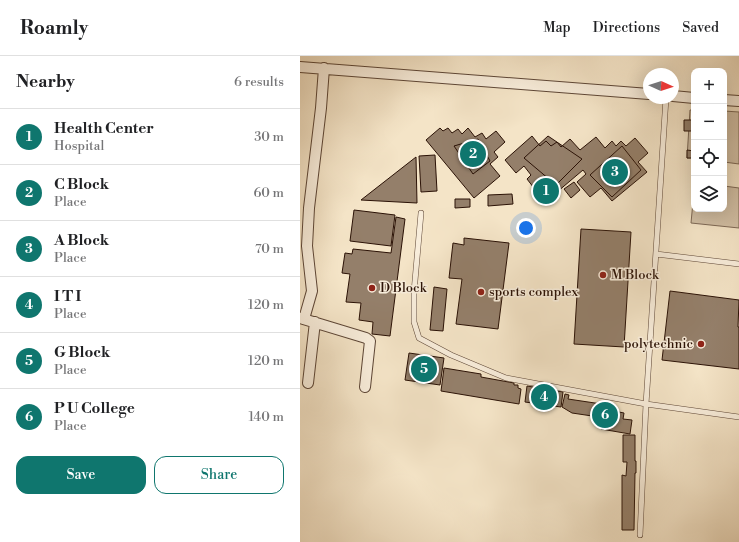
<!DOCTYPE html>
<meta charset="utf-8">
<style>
body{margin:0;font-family:"Libre Bodoni",serif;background:#f2f2f2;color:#202124}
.controls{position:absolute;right:12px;top:12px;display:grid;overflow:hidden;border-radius:8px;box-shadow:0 4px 16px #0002}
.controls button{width:36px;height:36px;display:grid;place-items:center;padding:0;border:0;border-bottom:1px solid #e0e0e0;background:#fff;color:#202124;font:20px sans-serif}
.compass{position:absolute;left:343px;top:12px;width:36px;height:36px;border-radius:50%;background:#fff;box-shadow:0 4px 16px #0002;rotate:93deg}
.you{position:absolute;left:226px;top:172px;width:14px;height:14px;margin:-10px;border:3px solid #fff;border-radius:50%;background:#1a73e8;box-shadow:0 0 0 6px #1a73e833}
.badge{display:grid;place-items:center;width:26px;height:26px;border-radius:50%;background:#0f766e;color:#fff;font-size:13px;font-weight:700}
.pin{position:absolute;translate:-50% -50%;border:2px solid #fff;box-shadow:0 1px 4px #0006}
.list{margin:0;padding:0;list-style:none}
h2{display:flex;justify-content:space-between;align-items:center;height:52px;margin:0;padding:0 16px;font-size:17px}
h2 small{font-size:13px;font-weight:400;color:#757577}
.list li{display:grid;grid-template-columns:26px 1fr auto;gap:12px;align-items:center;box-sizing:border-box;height:56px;padding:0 16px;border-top:1px solid #e0e0e0}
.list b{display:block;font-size:15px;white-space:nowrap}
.list p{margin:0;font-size:13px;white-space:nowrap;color:#757577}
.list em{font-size:13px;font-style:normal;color:#757577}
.actions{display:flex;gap:8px;padding:12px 16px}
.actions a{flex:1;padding:9px 0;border:1px solid #0f766e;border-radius:12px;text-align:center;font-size:14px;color:#0f766e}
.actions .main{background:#0f766e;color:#fff}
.icon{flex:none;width:22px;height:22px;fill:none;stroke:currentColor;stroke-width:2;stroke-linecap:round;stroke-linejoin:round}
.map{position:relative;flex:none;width:439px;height:486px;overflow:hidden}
header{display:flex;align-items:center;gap:24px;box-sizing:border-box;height:56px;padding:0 20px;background:#fff;border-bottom:1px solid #e0e0e0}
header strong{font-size:19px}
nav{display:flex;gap:22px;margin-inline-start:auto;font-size:14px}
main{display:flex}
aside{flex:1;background:#fff}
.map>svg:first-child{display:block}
.green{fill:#d2c0a6;stroke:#7e6956}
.building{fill:#947f6a;stroke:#2b1206}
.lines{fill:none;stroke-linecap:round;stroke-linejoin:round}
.lane-casing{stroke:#5d4636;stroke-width:6}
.street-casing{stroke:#5d4636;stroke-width:12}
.lane{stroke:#f8eddb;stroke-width:5}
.street{stroke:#f8eddb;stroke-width:10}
.poi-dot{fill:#8f2418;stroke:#f8eddb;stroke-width:1.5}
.labels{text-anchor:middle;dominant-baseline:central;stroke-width:3;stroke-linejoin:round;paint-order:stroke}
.poi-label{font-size:13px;fill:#2b1206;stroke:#f8eddb;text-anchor:start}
</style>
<header>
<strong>Roamly</strong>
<nav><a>Map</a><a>Directions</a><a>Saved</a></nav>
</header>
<main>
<aside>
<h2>Nearby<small>6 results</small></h2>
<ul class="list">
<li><span class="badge">1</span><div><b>Health Center</b><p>Hospital</p></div><em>30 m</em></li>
<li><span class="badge">2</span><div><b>C Block</b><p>Place</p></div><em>60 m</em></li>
<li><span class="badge">3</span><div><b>A Block</b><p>Place</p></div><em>70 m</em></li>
<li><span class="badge">4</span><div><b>I T I</b><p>Place</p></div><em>120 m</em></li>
<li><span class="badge">5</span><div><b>G Block</b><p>Place</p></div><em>120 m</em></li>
<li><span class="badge">6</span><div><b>P U College</b><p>Place</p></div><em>140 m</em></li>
</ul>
<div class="actions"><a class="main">Save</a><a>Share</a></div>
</aside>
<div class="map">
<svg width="439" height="486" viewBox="0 0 439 486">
<rect width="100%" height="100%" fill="#f4e4c7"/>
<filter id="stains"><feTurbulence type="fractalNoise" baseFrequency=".005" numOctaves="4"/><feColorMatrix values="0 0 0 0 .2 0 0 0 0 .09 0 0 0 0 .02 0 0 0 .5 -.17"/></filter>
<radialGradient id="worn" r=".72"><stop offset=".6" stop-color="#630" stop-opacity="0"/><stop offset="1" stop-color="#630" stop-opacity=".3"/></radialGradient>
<!-- green -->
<path class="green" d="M390,54H394V102H387Z
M424,55L439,56V108L424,106Z
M424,130L439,132V172L391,167L394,135V153H424Z"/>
<!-- building -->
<path class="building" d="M384,64H392V75H384Z
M140,72L143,75L148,72L152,77L158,73L162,78L168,72L175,81L182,77L186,83L196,75L205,86L194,96L198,101L190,108L200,120L174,142L126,84Z
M232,80L240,90L246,85L251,90L257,86L261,91L270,83L280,94L296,81L305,92L312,85L316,90L321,85L326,90L335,82L348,97L338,106L347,116L312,145L301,132L290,141L277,126L286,118L283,114L257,136L248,126L237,136L227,123L231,119L224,110L216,117L205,104Z
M248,80L282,103L256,129L224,102Z
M178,83L190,105L173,118L154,90Z
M322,90L341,114L312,141L290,119Z
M387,94L394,95V102H387Z
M135,99L137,135L121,136L119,100Z
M116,101L117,147L61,144Z
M274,126L280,134L271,142L264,133Z
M212,138L213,148L188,150V139Z
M155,143H170V151L155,152Z
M54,154L95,159L91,190L50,185Z
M96,161L105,163L90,280L72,278L73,266L59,264L61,247L46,246L50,218L42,217L45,197L52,198L53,193L91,197Z
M281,173L331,176L324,291L274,288Z
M164,182L209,187L198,273L156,268L162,223L149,222L153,187L164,189Z
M134,231L147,233L143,275L130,274Z
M370,235L439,244L438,271H439V313L362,304Z
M109,297L144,302L140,329L105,324Z
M144,312L181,318V321L214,327V329H218V332L221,333L219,348L141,335Z
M227,330L263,336L261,351L225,346Z
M265,338L269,339L268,343L315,350L314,355L324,357L323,363L332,364L330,378L301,373L302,370H298L299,361L272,357L262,351Z
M323,379H335V405H336V417H335L334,474H322V419L326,420L327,406H323Z"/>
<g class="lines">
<!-- lane casing -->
<g class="lane-casing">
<path id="lane" d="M121,157L114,236V266L119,282L151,299L206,322L346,348L439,361
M356,198L439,208
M340,479L346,348L366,42"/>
</g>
<!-- street casing -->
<g class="street-casing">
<path id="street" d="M0,11L349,38
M373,40L394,42
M424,44L439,45
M0,262L66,282L70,285L65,331
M4,263L12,235L7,190L9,152L21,52L24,12
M8,327L15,266"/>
</g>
<!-- lane -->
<use href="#lane" class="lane"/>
<!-- street -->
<use href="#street" class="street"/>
</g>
<!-- markers -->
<g class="poi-dot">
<circle cx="303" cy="219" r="4"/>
<circle cx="72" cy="232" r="4"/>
<circle cx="181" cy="236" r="4"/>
<circle cx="401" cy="288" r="4"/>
</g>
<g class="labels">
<!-- poi labels -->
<g class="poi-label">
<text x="311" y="219">M Block</text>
<text x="80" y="232">D Block</text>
<text x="189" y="236">sports complex</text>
<text x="393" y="288" text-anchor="end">polytechnic</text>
</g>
</g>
<rect width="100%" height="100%" filter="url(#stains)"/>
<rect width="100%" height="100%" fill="url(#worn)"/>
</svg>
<div class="controls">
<button>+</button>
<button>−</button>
<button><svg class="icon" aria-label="locate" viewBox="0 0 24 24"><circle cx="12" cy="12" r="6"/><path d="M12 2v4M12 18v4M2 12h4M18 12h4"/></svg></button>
<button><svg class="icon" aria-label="layers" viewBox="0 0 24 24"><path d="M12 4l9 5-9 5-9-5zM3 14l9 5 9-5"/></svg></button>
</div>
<svg class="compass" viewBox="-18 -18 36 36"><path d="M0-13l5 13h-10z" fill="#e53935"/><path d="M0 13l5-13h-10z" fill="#757577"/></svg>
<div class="you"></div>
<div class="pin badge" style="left:246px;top:135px">1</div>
<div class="pin badge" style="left:173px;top:98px">2</div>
<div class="pin badge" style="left:315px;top:116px">3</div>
<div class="pin badge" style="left:244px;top:341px">4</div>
<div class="pin badge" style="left:124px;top:313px">5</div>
<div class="pin badge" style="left:305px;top:359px">6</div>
</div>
</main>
